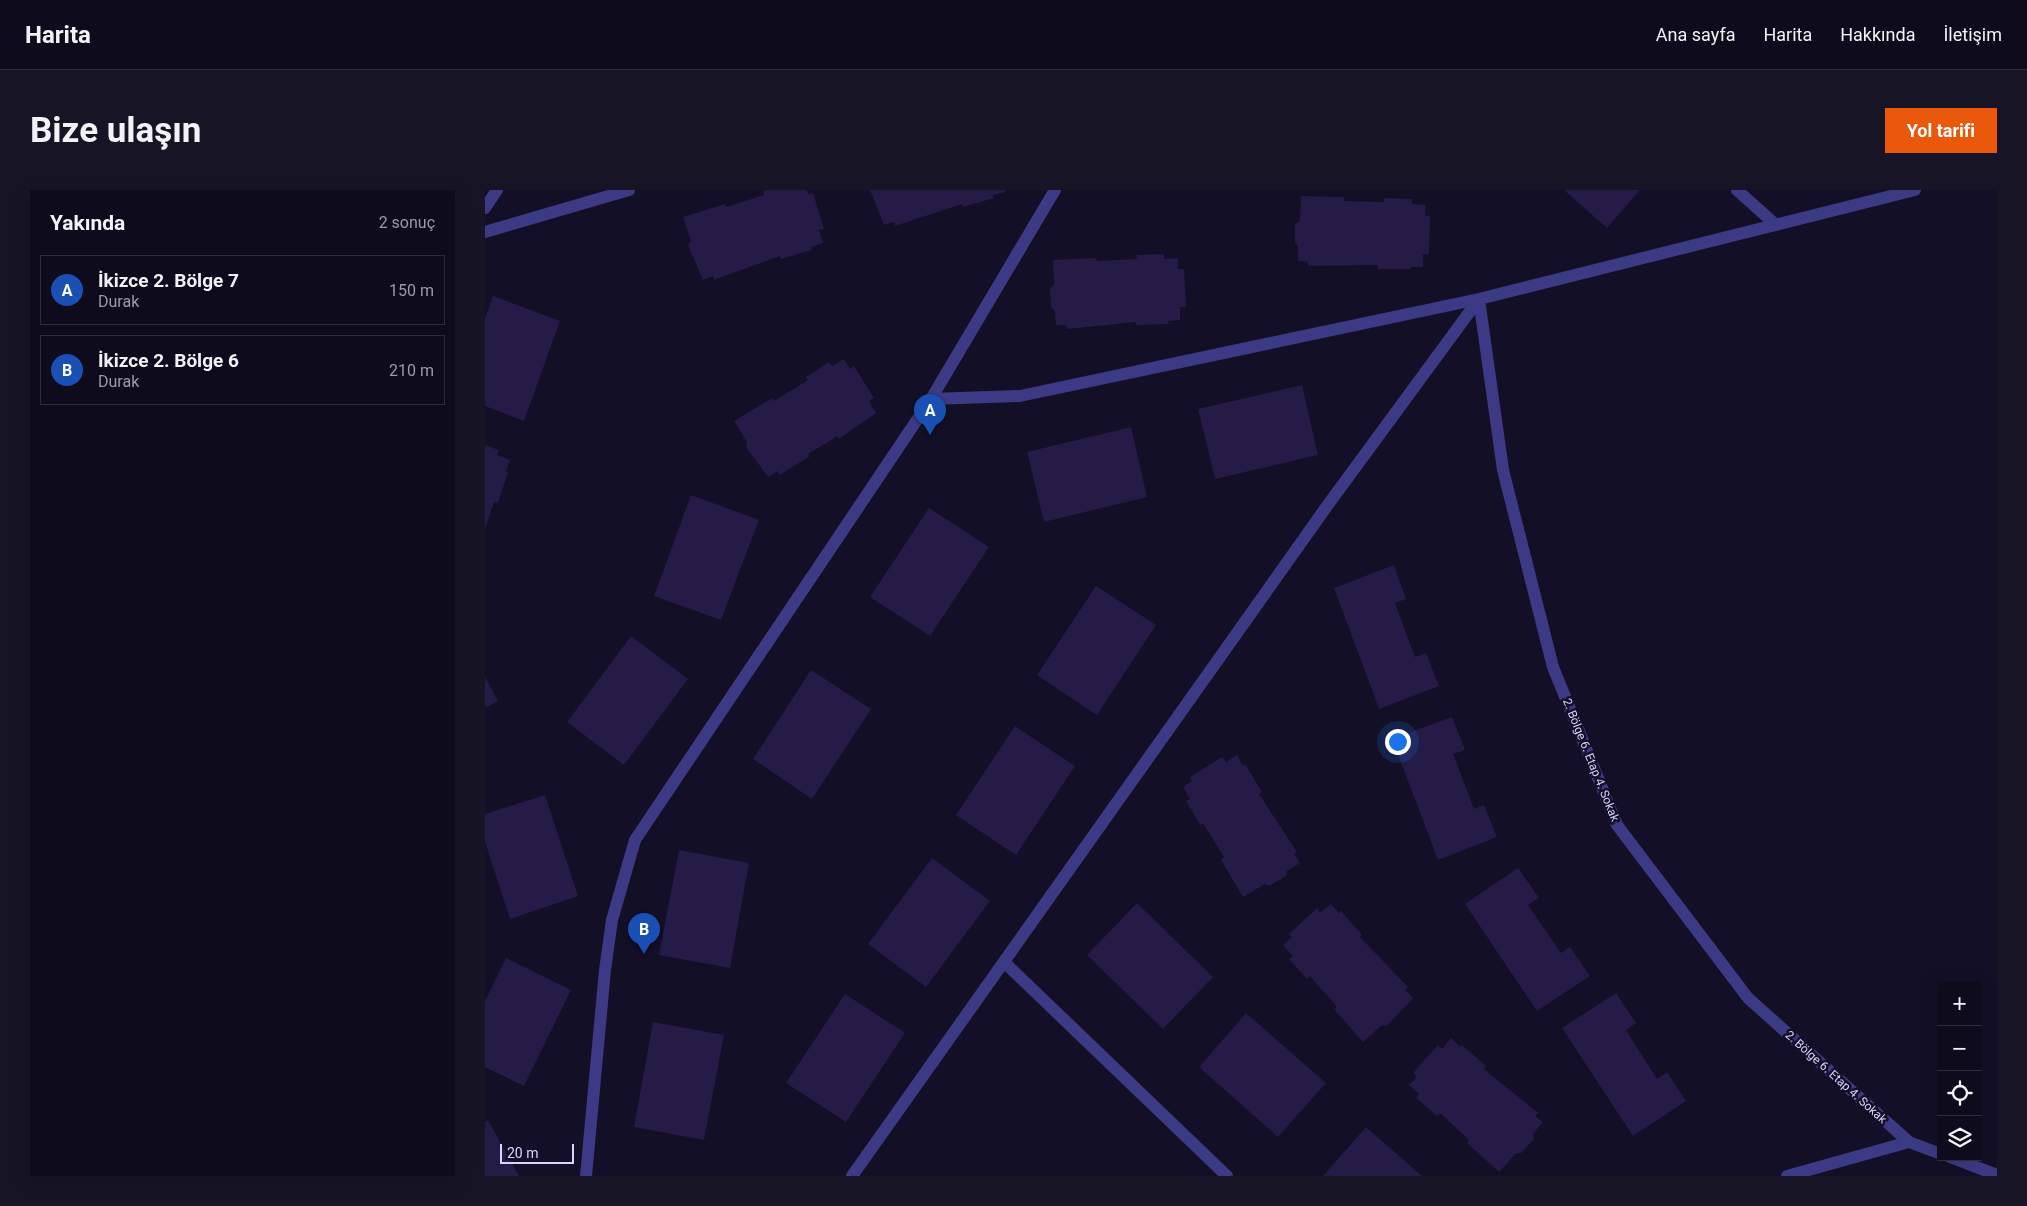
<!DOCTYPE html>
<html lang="tr">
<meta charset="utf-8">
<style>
body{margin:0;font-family:Roboto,sans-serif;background:#171425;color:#f1f3f6}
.controls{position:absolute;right:15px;bottom:15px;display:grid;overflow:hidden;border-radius:0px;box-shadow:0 5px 20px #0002}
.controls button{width:45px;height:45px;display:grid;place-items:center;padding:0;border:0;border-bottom:1px solid #2e2b3b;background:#0e0b1c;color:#f1f3f6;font:25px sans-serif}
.scale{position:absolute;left:15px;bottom:12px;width:74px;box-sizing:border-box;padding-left:5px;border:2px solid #d9d4ff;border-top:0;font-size:14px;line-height:18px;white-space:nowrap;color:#d9d4ff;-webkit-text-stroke:4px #130f26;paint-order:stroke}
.you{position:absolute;left:912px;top:551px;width:18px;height:18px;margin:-12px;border:4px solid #fff;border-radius:50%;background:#1a73e8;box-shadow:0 0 0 8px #1a73e833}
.badge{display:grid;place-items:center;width:32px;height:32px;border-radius:50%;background:#ea580c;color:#fff;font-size:16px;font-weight:700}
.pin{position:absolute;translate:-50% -41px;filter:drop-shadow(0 1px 2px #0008)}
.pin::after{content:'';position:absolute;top:26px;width:18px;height:15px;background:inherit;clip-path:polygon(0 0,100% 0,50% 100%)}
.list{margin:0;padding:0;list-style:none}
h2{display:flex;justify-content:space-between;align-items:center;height:65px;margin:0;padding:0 20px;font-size:21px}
h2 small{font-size:16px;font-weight:400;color:#9b9ba3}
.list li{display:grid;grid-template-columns:32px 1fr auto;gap:15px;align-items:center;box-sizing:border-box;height:70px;margin:0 10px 10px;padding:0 10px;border:1px solid #2e2b3b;border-radius:0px}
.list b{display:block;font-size:19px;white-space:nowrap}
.list p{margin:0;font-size:16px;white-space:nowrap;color:#9b9ba3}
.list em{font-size:16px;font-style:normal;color:#9b9ba3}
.icon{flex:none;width:28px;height:28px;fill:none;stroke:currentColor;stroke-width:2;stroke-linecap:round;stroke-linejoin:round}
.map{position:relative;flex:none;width:1512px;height:986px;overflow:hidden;border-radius:0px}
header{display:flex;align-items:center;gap:30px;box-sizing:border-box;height:70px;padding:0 25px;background:#0e0b1c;border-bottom:1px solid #2e2b3b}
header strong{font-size:24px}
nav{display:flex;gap:28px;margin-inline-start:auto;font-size:18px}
.intro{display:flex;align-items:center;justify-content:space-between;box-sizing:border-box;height:120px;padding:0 30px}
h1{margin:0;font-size:35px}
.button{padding:12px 22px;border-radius:0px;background:#ea580c;color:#fff;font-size:18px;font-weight:700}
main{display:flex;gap:30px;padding:0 30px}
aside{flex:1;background:#0e0b1c;border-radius:0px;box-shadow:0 5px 20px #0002}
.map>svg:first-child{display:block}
.building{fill:#241b47}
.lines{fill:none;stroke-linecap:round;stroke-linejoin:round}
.minor{stroke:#3d3a85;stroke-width:12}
.tertiary{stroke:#3d3a85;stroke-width:12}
.labels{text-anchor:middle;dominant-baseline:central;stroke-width:5;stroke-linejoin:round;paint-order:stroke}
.street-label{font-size:12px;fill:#d9d4ff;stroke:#130f26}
</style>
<header>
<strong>Harita</strong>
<nav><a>Ana sayfa</a><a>Harita</a><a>Hakkında</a><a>İletişim</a></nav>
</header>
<div class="intro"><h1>Bize ulaşın</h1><a class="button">Yol tarifi</a></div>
<main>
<aside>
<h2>Yakında<small>2 sonuç</small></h2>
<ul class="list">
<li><span class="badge" style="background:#1a4fb4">A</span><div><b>İkizce 2. Bölge 7</b><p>Durak</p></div><em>150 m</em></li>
<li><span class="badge" style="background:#1a4fb4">B</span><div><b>İkizce 2. Bölge 6</b><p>Durak</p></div><em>210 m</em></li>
</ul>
</aside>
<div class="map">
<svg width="1512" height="986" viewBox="0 0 1512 986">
<rect width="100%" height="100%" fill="#130f26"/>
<!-- building -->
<path class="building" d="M282,0H322L323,4L328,3L339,39L334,40L338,53L326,57L327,60L296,69L295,66L229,90L228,86L218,90L203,55L206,51L198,27L240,14L241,17L279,5L278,1Z
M385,0H520V2L508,5L509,8L478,17L477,14L410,36L409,32L399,35Z
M1079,0H1155L1122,38Z
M816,6L859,7V11L899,12V8L927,9V14L941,15L940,26H945L944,64H938V77H926L925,79H893V75L823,76V72L813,71V56L810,53V34L815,31Z
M679,64V69L693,68V79H699L701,117H695V130L683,131L684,134L651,135V132L582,139L581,135H571L570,121L566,117L565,98L569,95L568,70L611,68L612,71L652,69L651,65Z
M8,106L75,131L39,231L0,216V128Z
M359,169L365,179L369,176L389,208L384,211L391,223L354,249L353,246L323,264L325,266L295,285L292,281L283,287L261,257L262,252L249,231L287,208L289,211L323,190L321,187L344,172L347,176Z
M817,195L833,265L730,289L713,219Z
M646,237L662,307L559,332L542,262Z
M0,255L14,260L12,265L25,270L21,281L23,282L13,313L9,312L0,339Z
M206,305L274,330L236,430L169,406Z
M444,318L504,357L445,446L385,407Z
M909,375L921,409L910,413L930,467L941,463L954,496L894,519L849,398Z
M611,396L671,435L612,525L552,485Z
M146,446L203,489L139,575L82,532Z
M326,480L386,519L327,609L268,569Z
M0,487L13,511L0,518Z
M967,527L980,560L968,564L989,619L999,615L1012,647L953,670L907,549Z
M530,536L590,576L531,665L471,625Z
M752,565L758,576L760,574L777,602L774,604L812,662L809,664L815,673L802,681L801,686L784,696L780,694L758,707L736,670L739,667L718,633L715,635L701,611L705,609L698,597L707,591L705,587L737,567L741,572Z
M60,605L93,706L25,729L0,652V624Z
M194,660L264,673L245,778L174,765Z
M447,668L505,711L441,797L383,754Z
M1033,678L1054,708L1043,715L1076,763L1085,757L1105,786L1052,821L980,714Z
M652,713L728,787L678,839L602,765Z
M846,714L854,723L856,721L877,745L875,747L923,797L920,800L928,808L902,836L897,835L878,852L849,819L852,817L825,786L822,789L804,769L808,766L798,755L807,747L804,744L832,718L835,723Z
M21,768L86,800L39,896L0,877V811Z
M1131,803L1151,833L1141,840L1172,889L1182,882L1201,911L1148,946L1077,838Z
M360,804L420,843L361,932L301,893Z
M761,823L841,893L793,947L714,877Z
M168,832L239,845L219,950L149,937Z
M966,848L975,857L977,855L1001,876L999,879L1053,923L1050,926L1058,932L1048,944L1049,949L1036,963H1031L1014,982L982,953L984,950L955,923L952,926L931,908L934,904L924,895L932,887L928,883L953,855L957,859Z
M3,930L34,986H0V932Z
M881,937L937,986H838Z"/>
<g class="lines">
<!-- minor -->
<path class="minor" d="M1252,0L1291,35
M0,42L144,0
M994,109L1018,280L1068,477L1132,635L1263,808L1424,952L1456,964
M446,209L535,206L994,109L1430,0
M519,772L742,986
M1465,967L1512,985
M101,986L120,780L127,730L150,650L446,209L570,0
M367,986L842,316L994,109
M1302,986L1424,952"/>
<!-- tertiary -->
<path class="tertiary" d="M0,18L12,0"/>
</g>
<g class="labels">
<!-- street labels -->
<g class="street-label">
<text transform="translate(1106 570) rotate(68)">2. Bölge 6. Etap 4. Sokak</text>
<text transform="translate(1351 887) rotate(42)">2. Bölge 6. Etap 4. Sokak</text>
</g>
</g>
</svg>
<div class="controls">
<button>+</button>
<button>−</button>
<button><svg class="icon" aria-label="locate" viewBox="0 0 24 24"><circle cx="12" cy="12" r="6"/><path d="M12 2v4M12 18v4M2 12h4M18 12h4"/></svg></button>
<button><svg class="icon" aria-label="layers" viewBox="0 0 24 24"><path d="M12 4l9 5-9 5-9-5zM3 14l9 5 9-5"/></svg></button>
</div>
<div class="scale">20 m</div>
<div class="you"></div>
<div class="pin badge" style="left:445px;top:245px;background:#1a4fb4">A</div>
<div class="pin badge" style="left:159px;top:764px;background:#1a4fb4">B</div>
</div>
</main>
